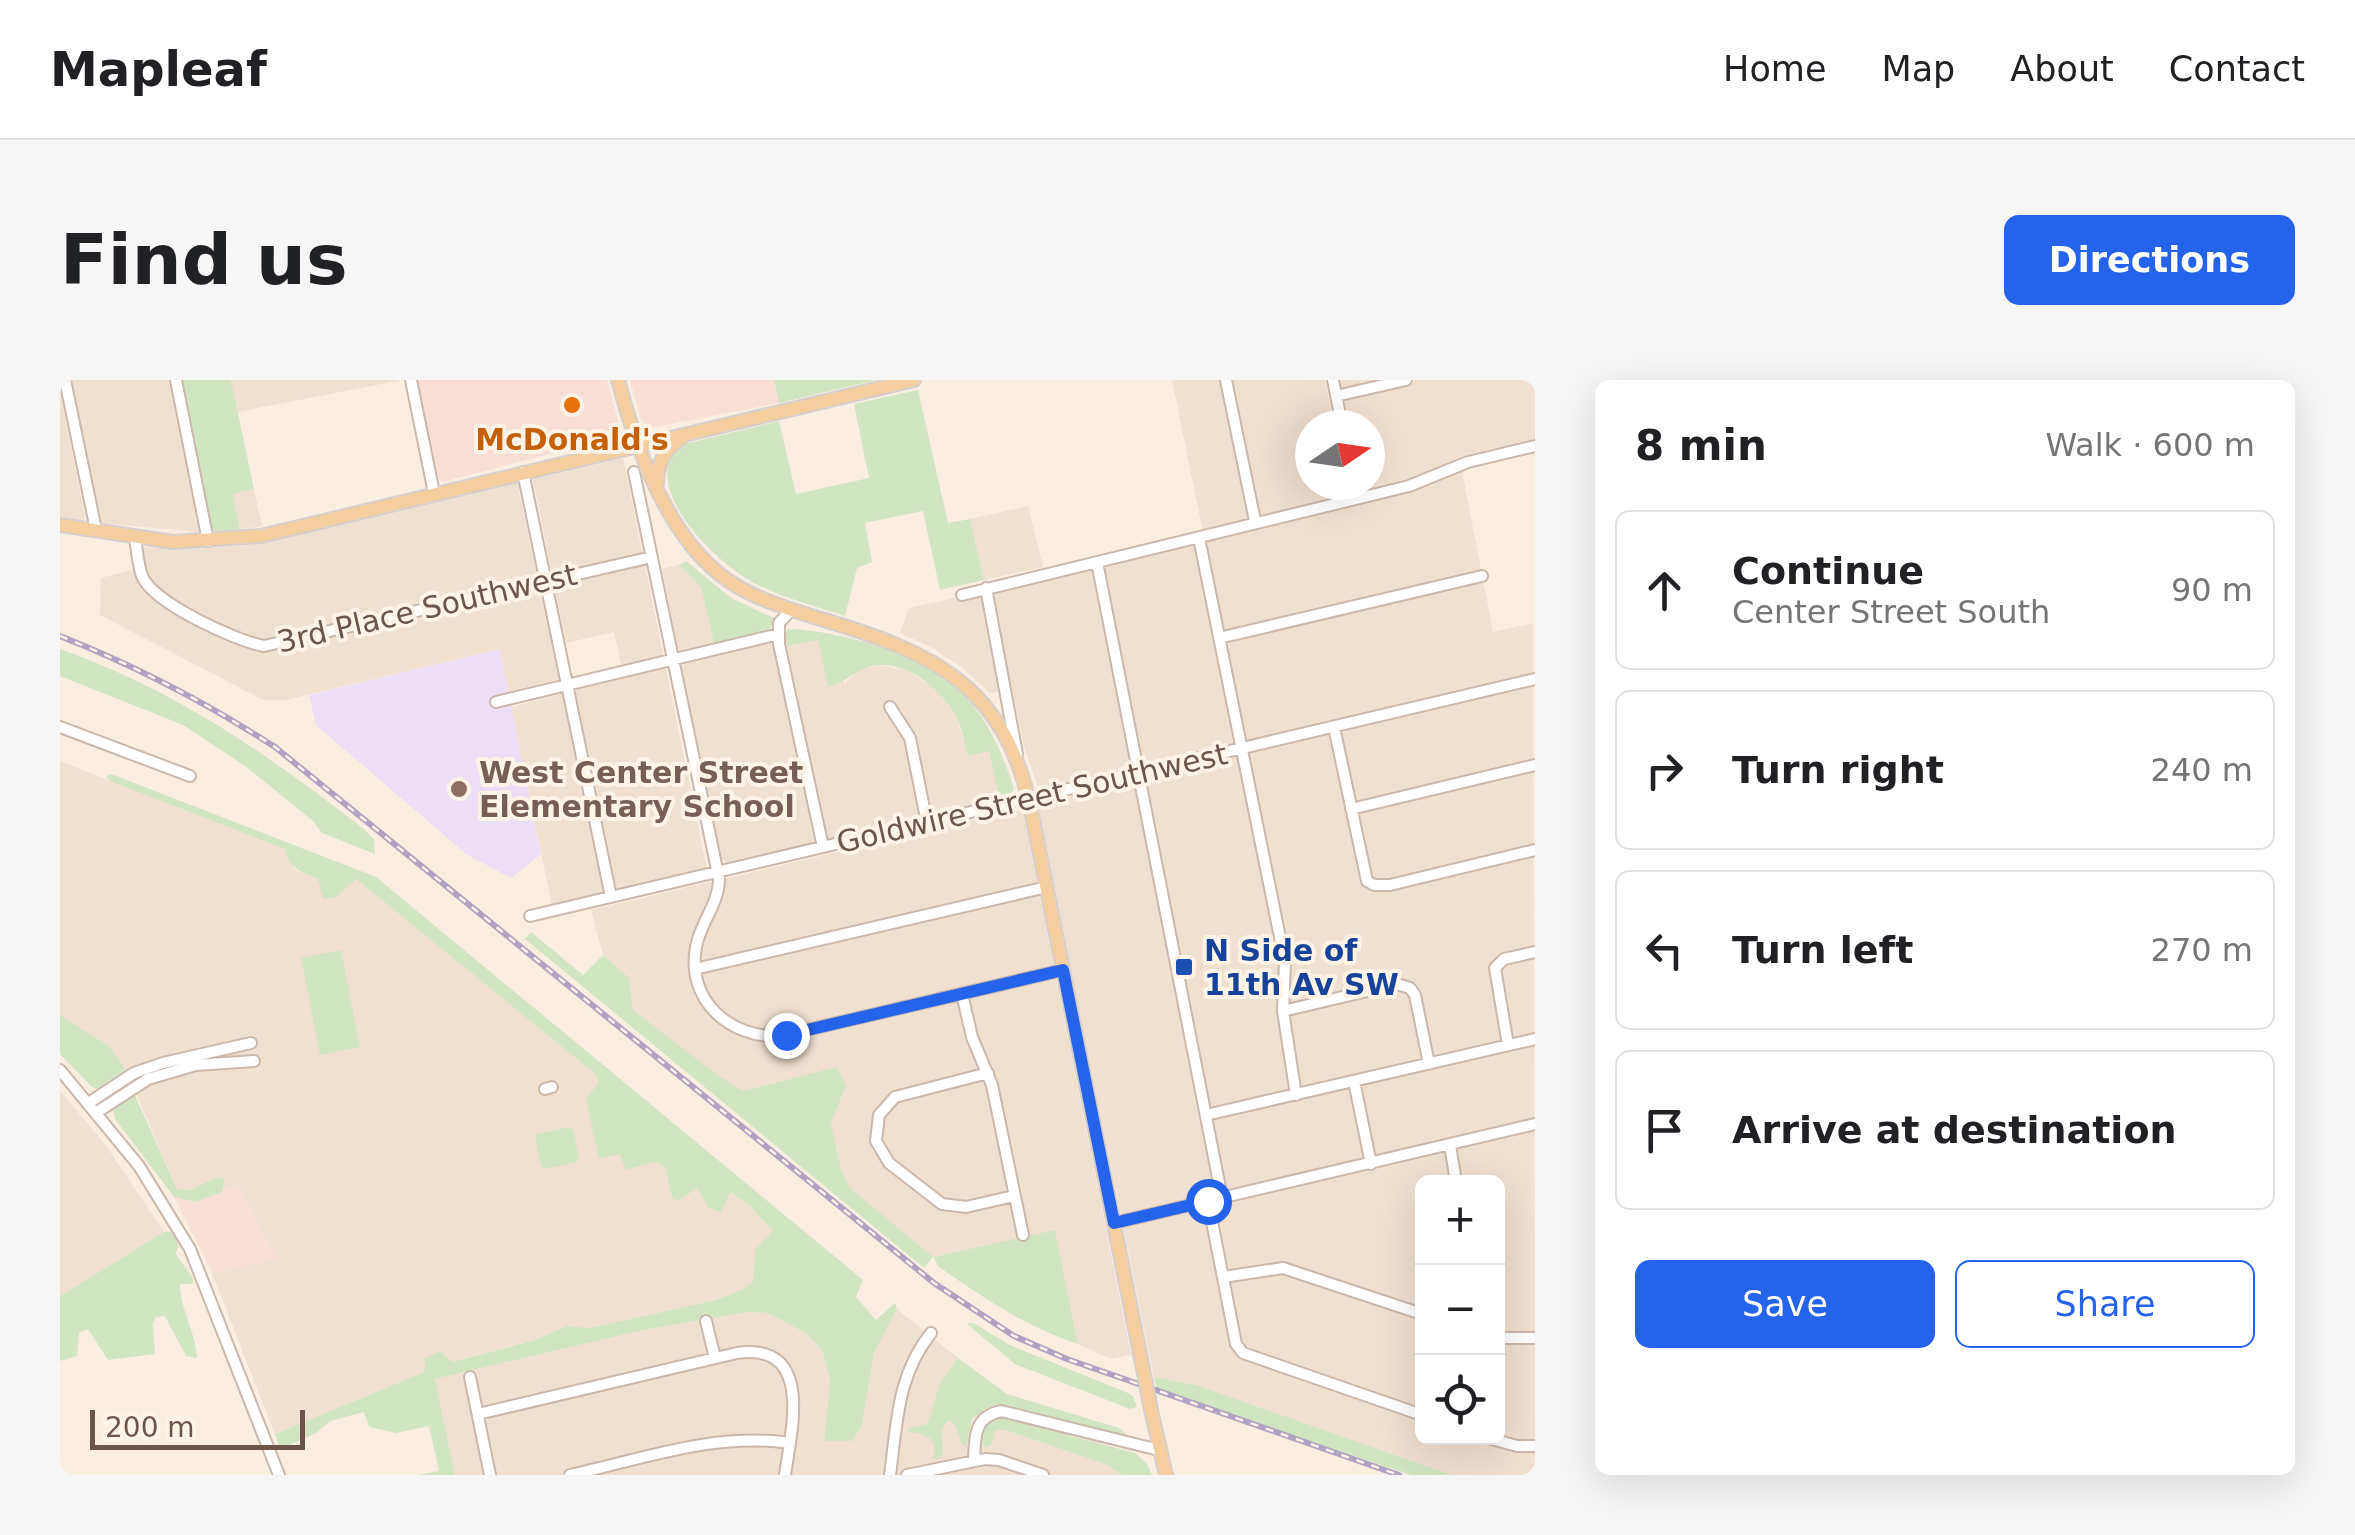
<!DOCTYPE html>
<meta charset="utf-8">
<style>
body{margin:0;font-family:"DejaVu Sans",sans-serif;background:#f6f6f6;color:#202124}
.controls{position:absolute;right:30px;bottom:30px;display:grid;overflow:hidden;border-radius:15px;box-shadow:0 10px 40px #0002}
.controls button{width:90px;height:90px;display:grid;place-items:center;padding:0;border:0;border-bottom:2px solid #e0e0e0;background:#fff;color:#202124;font:50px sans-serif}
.compass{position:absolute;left:1235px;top:30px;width:90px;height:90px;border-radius:50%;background:#fff;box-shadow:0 10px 40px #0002;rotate:77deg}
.scale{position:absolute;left:30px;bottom:25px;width:215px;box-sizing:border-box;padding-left:10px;border:5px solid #6e554a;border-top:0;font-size:28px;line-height:35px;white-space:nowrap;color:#6e554a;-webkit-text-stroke:8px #fdf3e6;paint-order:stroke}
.stop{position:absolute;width:30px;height:30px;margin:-22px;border:8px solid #2563eb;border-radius:50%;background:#fff}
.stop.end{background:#2563eb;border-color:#fff;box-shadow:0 2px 10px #0008}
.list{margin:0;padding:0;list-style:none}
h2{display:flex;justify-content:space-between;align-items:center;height:130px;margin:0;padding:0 40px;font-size:42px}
h2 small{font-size:32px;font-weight:400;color:#757577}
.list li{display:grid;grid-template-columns:65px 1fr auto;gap:30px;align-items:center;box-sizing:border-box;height:160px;margin:0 20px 20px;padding:0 20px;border:2px solid #e0e0e0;border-radius:15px}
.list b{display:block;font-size:38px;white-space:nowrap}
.list p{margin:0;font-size:32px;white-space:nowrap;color:#757577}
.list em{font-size:32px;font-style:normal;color:#757577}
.actions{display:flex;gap:20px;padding:30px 40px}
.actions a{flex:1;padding:22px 0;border:2px solid #2563eb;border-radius:15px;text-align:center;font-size:35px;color:#2563eb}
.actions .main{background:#2563eb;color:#fff}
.icon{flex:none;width:55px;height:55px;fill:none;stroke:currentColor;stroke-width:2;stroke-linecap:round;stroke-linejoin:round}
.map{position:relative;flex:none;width:1475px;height:1095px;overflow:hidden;border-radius:15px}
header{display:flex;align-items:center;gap:60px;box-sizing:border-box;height:140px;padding:0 50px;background:#fff;border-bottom:2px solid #e0e0e0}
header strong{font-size:48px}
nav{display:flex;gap:55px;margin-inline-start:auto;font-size:35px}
.intro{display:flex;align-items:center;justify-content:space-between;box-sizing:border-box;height:240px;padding:0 60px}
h1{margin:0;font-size:70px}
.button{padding:25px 45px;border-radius:15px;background:#2563eb;color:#fff;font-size:35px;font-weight:700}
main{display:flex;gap:60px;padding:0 60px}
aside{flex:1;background:#fff;border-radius:15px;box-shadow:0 10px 40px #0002}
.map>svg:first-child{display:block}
.residential{fill:#f0e0d0;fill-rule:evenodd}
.commercial{fill:#f9ded5}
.education{fill:#ebdef5}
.green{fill:#d2e5c1}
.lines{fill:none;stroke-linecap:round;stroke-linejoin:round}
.minor-casing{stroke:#cbb8ac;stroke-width:14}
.major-casing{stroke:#d6cfcc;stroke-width:16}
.minor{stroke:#fff;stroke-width:10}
.major{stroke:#f4ce9e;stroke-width:12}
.rail-casing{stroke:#b0a2c1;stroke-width:6}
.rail{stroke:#fdf3e6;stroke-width:2.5;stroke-dasharray:8;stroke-linecap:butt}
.major-bridge-casing{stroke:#d6cfcc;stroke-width:16;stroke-linecap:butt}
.major-bridge{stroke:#f4ce9e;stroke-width:12}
.route{stroke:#2563eb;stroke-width:12}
.food-dot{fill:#e8710a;stroke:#fdf3e6;stroke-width:4}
.education-dot{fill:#8d6e63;stroke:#fdf3e6;stroke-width:4}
.transit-dot{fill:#1a4fb4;stroke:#fdf3e6;stroke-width:4}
.labels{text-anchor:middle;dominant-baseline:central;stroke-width:8;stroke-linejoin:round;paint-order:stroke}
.food-label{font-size:30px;font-weight:bold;fill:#c56008;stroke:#fdf3e6}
.street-label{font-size:30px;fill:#6e554a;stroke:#fdf3e6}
.education-label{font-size:30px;font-weight:bold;fill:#785e54;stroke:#fdf3e6;text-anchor:start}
.transit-label{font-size:30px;font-weight:bold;fill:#164399;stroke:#fdf3e6;text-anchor:start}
</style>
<header>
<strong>Mapleaf</strong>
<nav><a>Home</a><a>Map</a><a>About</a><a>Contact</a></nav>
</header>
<div class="intro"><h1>Find us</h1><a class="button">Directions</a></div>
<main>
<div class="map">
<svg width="1475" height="1095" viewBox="0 0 1475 1095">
<rect width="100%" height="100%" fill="#faeee1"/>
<!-- residential -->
<path class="residential" d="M10,0H110L139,152L38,143Z
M171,0H342L177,32Z
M1112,0H1265L1274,45H1250V105H1287L1292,126L1370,105L1402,91L1433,252L1473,243L1475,1095H1392L1136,1005L1094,997L978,427L984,424L965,370L952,309L930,313L900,286L871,267L840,253L849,228L1145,163ZM1362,802H1438V1058H1362Z
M1279,0H1475V59L1405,75L1357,97L1304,109L1300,105H1310V45H1288Z
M0,10L25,137L24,141L0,137Z
M563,78L646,485L645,489L492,525L451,327L564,298L554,252L506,263L473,100Z
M457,102L499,299L448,312L439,269L226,320H203L40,235L41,198L85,186L84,167L137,169L199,164Z
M194,109L202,146L180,150L173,114Z
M968,126L983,187L924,200L910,139Z
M619,185L641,207L654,264L619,272L602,189Z
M758,259L785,303L800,289L820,285L847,290L878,311L897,339L908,375L929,371L939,418L770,460L765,456L727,266Z
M710,263L714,265L754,459L751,464L668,483L661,479L622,289L624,284Z
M0,381L225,469L235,490L258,499L276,516L296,499L533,692L539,702L527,719L532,740L560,774L565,790L595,782L605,787L612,818L637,808L660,832L669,812L689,825L714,851L695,870L693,901L682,910L656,920L530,948L507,946L475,960L391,982L380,971L362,993L215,1054L152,893L216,878L179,806L162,812L165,799L157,797L130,810L117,809L66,690L49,666L0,635Z
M957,430L963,432L1071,975L1050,979L1018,964L995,851L873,877L790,809L781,789L771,743L786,706L683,711L659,697L573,630L569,599L543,575L531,530Z
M0,711L45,764L104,852L0,916Z
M837,929L898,978L880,1002L868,1045L862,1053L872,1060L876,1070L883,1074L882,1049L888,1040L895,1045L903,1065L922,1062L926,1067L935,1050H945L1045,1084L1062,1095H395L375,999L579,951L688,932L708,933L747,954L762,970L770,1000L764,1061L802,1045L814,973Z"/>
<!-- commercial -->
<path class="commercial" d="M357,0H547L561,52L557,56L383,102L377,97Z
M570,0H714L719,23L590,48L581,40Z
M179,806L217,879L152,893L114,817L136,822Z"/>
<!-- education -->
<path class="education" d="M440,269L481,474L451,498L406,474L256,345L249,315Z"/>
<!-- green -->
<path class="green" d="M121,0H171L194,109L173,114L180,150L152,152Z
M714,0H817L719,23Z
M858,10L888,143L910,139L924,200L880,210L863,131L805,143L812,182L797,188L785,236C755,226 723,218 696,204C658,185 575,106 621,65L719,41L736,114L809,98L794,24Z
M626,181L671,218L716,239L707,252L654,264L641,207L619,185Z
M728,249C758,250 783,256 811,264C894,288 929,328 954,409L952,414L939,418L929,371L908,376C904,363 902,348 896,337C882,311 851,283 819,285C799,286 788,302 768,307L758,260L727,266L725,254Z
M0,269C117,311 208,374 305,450L314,460L315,474L262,453L252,440L185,386L123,345L0,296Z
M51,394L316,497L803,900L796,917L816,940L835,923L837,929L814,973L802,1045L792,1061H764L770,1000L762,970L747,954L708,933L688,932L579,951L375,999L395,1095H359L379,1091L369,1046L336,1053L309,1047L304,1032L270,1041L256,1053L220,1069L215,1054L362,993L366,987L364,979L380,971L392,982L475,960L507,946L530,948L656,920L682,910L693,901L695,870L713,851L689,825L670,812L661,833L648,827L637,808L618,821L612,818L605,787L595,782L565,790L560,774L539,779L526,719L539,702L533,692L296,499L276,517L263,519L258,499C241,492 229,489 225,469L50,401L46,396Z
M471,552L523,595L543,575L569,598L573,630L659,696L683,711L777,687L786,706L771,743L781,789L790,808L873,877L995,850L1018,964C966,947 924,918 879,887L873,877L864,888L465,559Z
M281,570L300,667L260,675L241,578Z
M0,635L49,666L66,690L37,709L32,707L0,674Z
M74,713L117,809L130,810L157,797L165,799L162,812L136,822L114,817L55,739L53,730Z
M509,747L513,750L519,778L517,782L485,789L481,786L475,757L477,754Z
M114,851L118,865L116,874L133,898V904H120C120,930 136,952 137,978L126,976L105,936L96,937L93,944L95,974L48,980L28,949L19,953L17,976L0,981V916L104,852Z
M912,942L950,965L1068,1013L1073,1016L1077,1027L1070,1029L955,984L907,944Z
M898,978L947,1014L1059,1048L1070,1058L934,1025L912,1039L907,1065H902L895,1045L888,1040L882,1049L883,1074L878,1079L873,1078C879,1059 865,1053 848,1052L849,1048L868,1044L880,1002Z
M1094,997L1136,1005L1392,1095H1351L1097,1010Z
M937,1036L1075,1073L1087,1084L1092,1095H1062L1045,1084L945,1050H935L932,1064L926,1068C918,1057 923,1049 929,1039Z"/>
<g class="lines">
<!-- minor casing -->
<g class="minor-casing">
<path id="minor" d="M5,0L36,150
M116,0L148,161
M351,0L374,113
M1166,0L1195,141
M1273,0L1282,45
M1276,16L1346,0
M463,92L551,517
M574,92L659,499C659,524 640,543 636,567C626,620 670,659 721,656L1003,590
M75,157C77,170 78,185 82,196C93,223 176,261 204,266L592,177
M1139,158L1225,582L1223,631L1236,715
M1037,182L1162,818
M926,208L957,374
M902,215L1349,106L1408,82L1475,66
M731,230L719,243V264L763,467
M1159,258L1422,196
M436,322L719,254
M830,327L850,358L867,443
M0,347L130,396
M1274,347L1307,501L1314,505H1330L1475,470
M1291,429L1475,385
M470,536L1475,299
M635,589L987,507
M902,614L912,657L932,705L963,855
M1223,631L1337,604L1350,608L1355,615L1369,684
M1448,665L1435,588L1444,579L1475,572
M0,690L79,786L130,869L219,1095
M928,693L835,717L819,735L816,761L829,783L882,824L906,827L954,816
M1294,701L1311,784
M485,709L492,707
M30,722L74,693L103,683L191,663
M37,732L88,699L136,685L194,681
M1146,735L1475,659
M1390,765L1396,802
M1148,821L1176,964L1183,973L1362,1035
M1054,843L1475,744
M1163,897L1223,888L1362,934
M646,941L655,978
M1438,958H1475
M410,997L430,1095
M418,1034L677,973C755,962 731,1051 725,1095
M1428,1058L1457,1066H1475
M914,1079C915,1056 914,1037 941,1031L1099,1070
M510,1095C582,1079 656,1052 729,1063
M830,1095C837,1044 837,995 871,953
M847,1095L925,1079L939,1080L983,1095"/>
</g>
<!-- major casing -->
<g class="major-casing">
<path id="major" d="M558,0C575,65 605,149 658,193C687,217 726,228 761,239C874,273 945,305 971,430L1084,994
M597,103C598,82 604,69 622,58
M0,145L113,162L201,156L854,0
M1091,1030L1106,1095"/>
</g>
<!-- minor -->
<use href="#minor" class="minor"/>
<!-- major -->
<use href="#major" class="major"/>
<!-- rail casing -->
<g class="rail-casing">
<path id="rail" d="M0,256C76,286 147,323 215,367L874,903L954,956L1007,979L1339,1095"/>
</g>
<!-- rail -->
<use href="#rail" class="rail"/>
<!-- major-bridge casing -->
<g class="major-bridge-casing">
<path id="major-bridge" d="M1084,994L1091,1030"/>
</g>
<!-- major-bridge -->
<use href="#major-bridge" class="major-bridge"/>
</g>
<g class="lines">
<!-- route -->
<path class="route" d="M726,655L1003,590L1054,843L1148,821"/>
</g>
<!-- markers -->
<circle class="food-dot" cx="512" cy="25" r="10"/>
<circle class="education-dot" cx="399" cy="409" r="10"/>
<rect class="transit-dot" x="1114" y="577" width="20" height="20" rx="5"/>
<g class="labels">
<!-- food labels -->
<g class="food-label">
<text x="512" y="59">McDonald's</text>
</g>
<!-- street labels -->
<g class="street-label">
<text transform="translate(367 228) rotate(-13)">3rd Place Southwest</text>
<text transform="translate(972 418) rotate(-13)">Goldwire Street Southwest</text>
</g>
<!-- education labels -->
<g class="education-label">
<text x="419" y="392">West Center Street<tspan x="419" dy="34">Elementary School</tspan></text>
</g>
<!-- transit labels -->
<g class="transit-label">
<text x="1144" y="570">N Side of<tspan x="1144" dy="34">11th Av SW</tspan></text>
</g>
</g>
</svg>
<div class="controls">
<button>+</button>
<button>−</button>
<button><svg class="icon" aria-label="locate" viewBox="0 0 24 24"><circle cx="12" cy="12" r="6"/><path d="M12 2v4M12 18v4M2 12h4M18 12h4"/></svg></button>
</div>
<svg class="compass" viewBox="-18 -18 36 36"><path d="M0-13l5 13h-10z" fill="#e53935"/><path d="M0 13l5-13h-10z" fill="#757577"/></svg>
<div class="scale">200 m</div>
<div class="stop" style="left:1148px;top:821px"></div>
<div class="stop end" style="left:726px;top:655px"></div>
</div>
<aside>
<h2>8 min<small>Walk · 600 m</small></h2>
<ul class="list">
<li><svg class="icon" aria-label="ahead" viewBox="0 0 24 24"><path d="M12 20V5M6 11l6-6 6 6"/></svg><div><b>Continue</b><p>Center Street South</p></div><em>90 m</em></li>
<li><svg class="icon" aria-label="right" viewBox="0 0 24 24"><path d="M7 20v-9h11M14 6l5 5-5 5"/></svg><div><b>Turn right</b></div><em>240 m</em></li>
<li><svg class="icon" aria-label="left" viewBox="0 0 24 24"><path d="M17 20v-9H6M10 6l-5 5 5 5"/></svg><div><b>Turn left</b></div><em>270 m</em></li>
<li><svg class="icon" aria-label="arrive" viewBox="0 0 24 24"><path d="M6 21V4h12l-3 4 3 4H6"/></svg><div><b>Arrive at destination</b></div></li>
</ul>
<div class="actions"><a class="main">Save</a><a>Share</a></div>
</aside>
</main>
